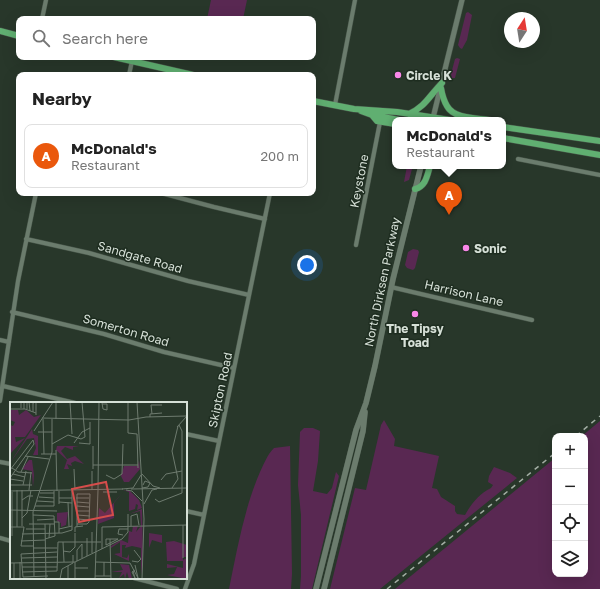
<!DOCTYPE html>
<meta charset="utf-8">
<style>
body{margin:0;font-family:"Golos Text",sans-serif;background:#f6f6f6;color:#222}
.controls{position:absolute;right:12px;bottom:12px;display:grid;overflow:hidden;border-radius:8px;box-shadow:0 4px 16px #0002}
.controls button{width:36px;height:36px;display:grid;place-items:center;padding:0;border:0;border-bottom:1px solid #e0e0e0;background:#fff;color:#222;font:20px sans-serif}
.compass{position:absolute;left:504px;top:12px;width:36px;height:36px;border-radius:50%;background:#fff;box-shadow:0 4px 16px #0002;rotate:12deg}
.you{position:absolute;left:307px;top:265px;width:14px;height:14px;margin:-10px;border:3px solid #fff;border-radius:50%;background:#1a73e8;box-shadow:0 0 0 6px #1a73e833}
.badge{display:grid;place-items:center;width:26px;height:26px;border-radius:50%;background:#ea580c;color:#fff;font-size:13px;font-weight:700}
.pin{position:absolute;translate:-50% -33px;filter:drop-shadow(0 1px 2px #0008)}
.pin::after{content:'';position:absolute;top:21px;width:14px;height:12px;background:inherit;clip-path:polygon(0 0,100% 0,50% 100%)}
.popup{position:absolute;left:392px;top:117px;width:114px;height:52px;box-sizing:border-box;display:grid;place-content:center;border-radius:8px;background:#fff;filter:drop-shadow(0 1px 3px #0005);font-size:13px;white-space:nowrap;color:#767676}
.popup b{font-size:15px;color:#222}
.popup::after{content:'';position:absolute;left:50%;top:100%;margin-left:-8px;border:8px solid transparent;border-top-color:#fff}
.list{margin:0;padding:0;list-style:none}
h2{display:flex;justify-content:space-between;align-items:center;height:52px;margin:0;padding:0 16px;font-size:17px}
h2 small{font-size:13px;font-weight:400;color:#767676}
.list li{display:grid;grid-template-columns:26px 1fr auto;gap:12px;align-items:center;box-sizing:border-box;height:64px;margin:0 8px 8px;padding:0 8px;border:1px solid #e0e0e0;border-radius:8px}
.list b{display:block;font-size:15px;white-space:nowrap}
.list p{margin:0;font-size:13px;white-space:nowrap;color:#767676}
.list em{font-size:13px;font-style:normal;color:#767676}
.icon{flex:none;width:22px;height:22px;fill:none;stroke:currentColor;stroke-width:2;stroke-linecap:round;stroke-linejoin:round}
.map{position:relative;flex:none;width:600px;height:589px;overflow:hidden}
.search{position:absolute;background:#fff;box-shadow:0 4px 16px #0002;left:16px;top:16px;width:300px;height:44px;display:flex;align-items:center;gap:10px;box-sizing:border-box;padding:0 14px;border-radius:8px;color:#767676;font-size:15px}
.panel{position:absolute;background:#fff;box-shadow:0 4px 16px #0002;left:16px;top:72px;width:300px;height:124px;border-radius:8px}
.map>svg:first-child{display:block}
.green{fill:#592852}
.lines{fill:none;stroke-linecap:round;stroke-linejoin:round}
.minor-casing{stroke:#475549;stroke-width:5}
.tertiary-casing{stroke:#475549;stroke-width:6}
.secondary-casing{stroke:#475549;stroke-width:6}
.primary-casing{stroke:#475549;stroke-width:7}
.minor{stroke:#6b7c6d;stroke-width:4}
.tertiary{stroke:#6b7c6d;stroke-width:5}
.secondary{stroke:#6b7c6d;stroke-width:5.5}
.primary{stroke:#60af71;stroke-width:6}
.rail{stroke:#a4afa5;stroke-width:1.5;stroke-dasharray:5 5;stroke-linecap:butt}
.poi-dot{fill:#f987e8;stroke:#1e2d20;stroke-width:1.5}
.labels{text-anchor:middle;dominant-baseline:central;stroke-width:3;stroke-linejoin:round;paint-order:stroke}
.poi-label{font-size:12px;font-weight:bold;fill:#d6e0d7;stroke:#1e2d20;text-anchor:start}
.street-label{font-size:12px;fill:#d6e0d7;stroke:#1e2d20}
.inset-road{fill:none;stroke:#6e7b6f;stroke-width:1}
.view{fill:#d64d4b;fill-opacity:0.15;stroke:#d64d4b;stroke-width:2}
.inset-edge{fill:none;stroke:#d6e0d7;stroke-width:2}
</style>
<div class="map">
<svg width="600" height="589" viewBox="0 0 600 589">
<rect width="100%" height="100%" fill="#28372a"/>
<!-- green -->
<path class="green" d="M211,0H247L243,19H207Z
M468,12L472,15L467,40L462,49L460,48L458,45L466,13Z
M457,58L460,59L455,78H452L451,74L455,59Z
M407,166H411L412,169L409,180L404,182Z
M413,249L418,250L419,252L415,268L413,270L407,268L405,265L408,252Z
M384,420L395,439L394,446L439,456L432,488L437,489L441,497L455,506V511L457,514L465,515C471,504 479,494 491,488L493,485L488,482L489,476L494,467L510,473L517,478L380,589H330L355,488L366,490L381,425Z
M600,421V589H395L555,458V574H585V436H582Z
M304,428H313L320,431L318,461L313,491L327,494L332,488L336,472L339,476L312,589H300L301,576V515L298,485L300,432Z
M290,446L292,574L291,589H229C237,550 244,509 260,472C264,464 267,455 274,448Z"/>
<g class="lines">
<!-- minor casing -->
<g class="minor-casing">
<path id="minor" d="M42,19L46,0
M129,75L132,61
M335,105L355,0
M518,159L600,175
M161,193L214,207L265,219
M26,239L89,253L188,281L249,295
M356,245L380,122
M391,287L532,320
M12,312L104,334L164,352L234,368
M0,340L9,342
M3,386L75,403
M0,401L18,281L36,193
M186,434L219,441
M0,462L11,464
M186,511L204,515
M0,538L11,541
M134,578L177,589
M185,589L194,564L270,193"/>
</g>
<!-- tertiary casing -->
<g class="tertiary-casing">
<path id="tertiary" d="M433,118L462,0"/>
</g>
<!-- secondary casing -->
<g class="secondary-casing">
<path id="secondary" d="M316,589L356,430L366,403L375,366L393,279L421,166
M324,589L363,431L365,412"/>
</g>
<!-- primary casing -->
<g class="primary-casing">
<path id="primary" d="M0,31L19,36
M114,57L193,75
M441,88C442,94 444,101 447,106C454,119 476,118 489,120
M313,101L354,109L397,112L450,120
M361,111L372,115L399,120
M409,114C425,107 430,95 442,83
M372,115L377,121L395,124
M503,127L600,141
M503,138L600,155
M415,189C426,186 427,176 430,166"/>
</g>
<!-- minor -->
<use href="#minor" class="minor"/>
<!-- tertiary -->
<use href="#tertiary" class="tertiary"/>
<!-- secondary -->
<use href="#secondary" class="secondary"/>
<!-- primary -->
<use href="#primary" class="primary"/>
<!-- rail -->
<path class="rail" d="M576,436L600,416
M387,589L555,453"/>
</g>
<!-- markers -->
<g class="poi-dot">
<circle cx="398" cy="75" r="4"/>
<circle cx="466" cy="248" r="4"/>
<circle cx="415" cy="314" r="4"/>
</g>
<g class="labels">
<!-- poi labels -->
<g class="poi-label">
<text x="406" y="75">Circle K</text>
<text x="474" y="248">Sonic</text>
<text x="415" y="328" text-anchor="middle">The Tipsy<tspan x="415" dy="14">Toad</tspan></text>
</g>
<!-- street labels -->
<g class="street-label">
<text transform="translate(359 181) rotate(-79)">Keystone</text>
<text transform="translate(140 257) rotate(16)">Sandgate Road</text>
<text transform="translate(382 282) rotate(-78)">North Dirksen Parkway</text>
<text transform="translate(464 293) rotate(13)">Harrison Lane</text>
<text transform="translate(126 330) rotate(16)">Somerton Road</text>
<text transform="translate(220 390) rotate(-78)">Skipton Road</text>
</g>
</g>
<!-- overview -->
<g transform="translate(10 402)">
<rect width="177" height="177" fill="#28372a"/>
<path d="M0,8H8L9,13L16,8L24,15L31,13L15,35H5L6,40L15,36L0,52V23L3,24L5,20L0,18ZM22,27L23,32L28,34V53H23L26,46L24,36L17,37L0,61ZM47,44H69L63,45V48L55,45L51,49L57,57L65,54L74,62L65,59L61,61L62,64L57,62L59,67H54L57,58L46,48ZM19,58H22L24,73L23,85L22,69L12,67ZM129,58L130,67L119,80H114L111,74L114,64H128ZM113,88L120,89L129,98L132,106L127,108L128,103L126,102L125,107L119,109V90ZM113,90L104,101V116L88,122L89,106L95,111ZM132,107L133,154L131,173V146L122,144L115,146L116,143H112V155L117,156L119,152V159L104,152L110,151V140L101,146V144L111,138L118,141L119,129L122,130L123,124H128L126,130L131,124L130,109L119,112ZM58,110L56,123L51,125V121L47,119V111ZM139,131L152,133V141L142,138L139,146ZM164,139L177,143V155H173V158L177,156V177L157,173L164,172L167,165L157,166V162L173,166V159H157L156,140ZM110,162L119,163L122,177H119L117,170L115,177L114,172L109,176L112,170H101L113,168Z" fill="#592852"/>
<path class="inset-road" d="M46,0V17M60,0L62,32M92,0V1L93,7L97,8V2H92M118,0V31L127,32L128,66M127,0L134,117L132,177M11,6V0H14V7M0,7H15L26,11M17,7V0H19L20,9M23,10V1L26,0V13M142,12L141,3H152M140,15V12L152,11M32,16L119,18L136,15L176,14M33,17L34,52M167,25L177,14M24,29L43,0M28,30H42M64,41L72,30L80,26M69,41L80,42V20M42,42L58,33L71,37L75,35L72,0M83,44V67M46,48L47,89M31,52H46M15,54L39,57M83,63H128M2,66L8,70L22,71M64,67L65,88M0,68L23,38M82,69V88M11,70L18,55M3,72L15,75M132,72L143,84L150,86M96,73L104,77L112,72L113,42M0,76L24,42L23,38M0,77L13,79M151,78L156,72L172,69M0,83H22M13,83L16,69M132,86L138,85L140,81L135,79L133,83M162,86L168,77L162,49L168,24M88,87L89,0M112,87L123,86L131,73M121,87L177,86M7,88V125M12,88V124M19,88L21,70M116,88L122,89L132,99M0,89L113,87M49,89V102M2,90V134M93,90H107M30,91H44M29,95L44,96M49,96H62M66,96H79M145,97L149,100L172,91V29L169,23M12,98L18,94H23M27,99L44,100M49,100L62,101M58,100L59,124M67,100L79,101M134,102L142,88L147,87M25,104H44M44,104V89M67,104L79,105M0,108L47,109M67,109H80M23,113L44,114M67,113L80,114M12,116L17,111L21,88M67,117L80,118M27,118L44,117M44,120H49V131M19,122H44M35,122L36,177M67,122H77L79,120L80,92H67V125M173,123V156M121,124V114L127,112L129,123M0,125H14L11,144H23M16,127H35M49,127L62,124M65,130V125L73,124M82,130V151M12,132L52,131L62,128V89M113,133L108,132L109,127H118M39,136L40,122M77,136V154M35,137L45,134L44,114M96,137H108L96,143ZM100,137L101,177M11,139L35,138M53,140L54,160M72,142V156M23,146H47M92,147V125L177,123M53,149L60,150L65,145V131M12,156L47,155M67,159V148L72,142M122,159L128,160L131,157L124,148M10,160V177M65,160V177M86,160L120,161M94,160V174M0,161L65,160L112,137L118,130V112M4,161V177M120,161L128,176M125,163L128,176M58,164V177M12,165H47M65,166H78M123,169L125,176L122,170L125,168M12,170L47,169L48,140H91M38,174L13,175L11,152L47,150M85,174H101M24,175L23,110L42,50V17M50,177L52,167L63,161V153M85,177L88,88"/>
<path class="view" d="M96,80L103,113L69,120L62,87Z"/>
<rect width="177" height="177" class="inset-edge"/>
</g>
</svg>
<div class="controls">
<button>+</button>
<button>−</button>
<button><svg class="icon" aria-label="locate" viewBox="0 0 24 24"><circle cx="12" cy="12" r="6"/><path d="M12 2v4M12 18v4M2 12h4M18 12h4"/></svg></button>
<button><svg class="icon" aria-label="layers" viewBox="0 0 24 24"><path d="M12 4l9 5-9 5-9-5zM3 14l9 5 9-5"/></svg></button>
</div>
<svg class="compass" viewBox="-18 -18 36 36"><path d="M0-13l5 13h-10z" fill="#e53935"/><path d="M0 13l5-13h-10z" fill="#767676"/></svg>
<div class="you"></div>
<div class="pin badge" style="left:449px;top:215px">A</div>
<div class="popup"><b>McDonald's</b>Restaurant</div>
<div class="search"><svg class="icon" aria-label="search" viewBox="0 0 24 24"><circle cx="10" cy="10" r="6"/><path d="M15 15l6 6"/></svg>Search here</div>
<section class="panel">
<h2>Nearby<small></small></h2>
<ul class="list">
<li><span class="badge">A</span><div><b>McDonald's</b><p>Restaurant</p></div><em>200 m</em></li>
</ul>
</section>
</div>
